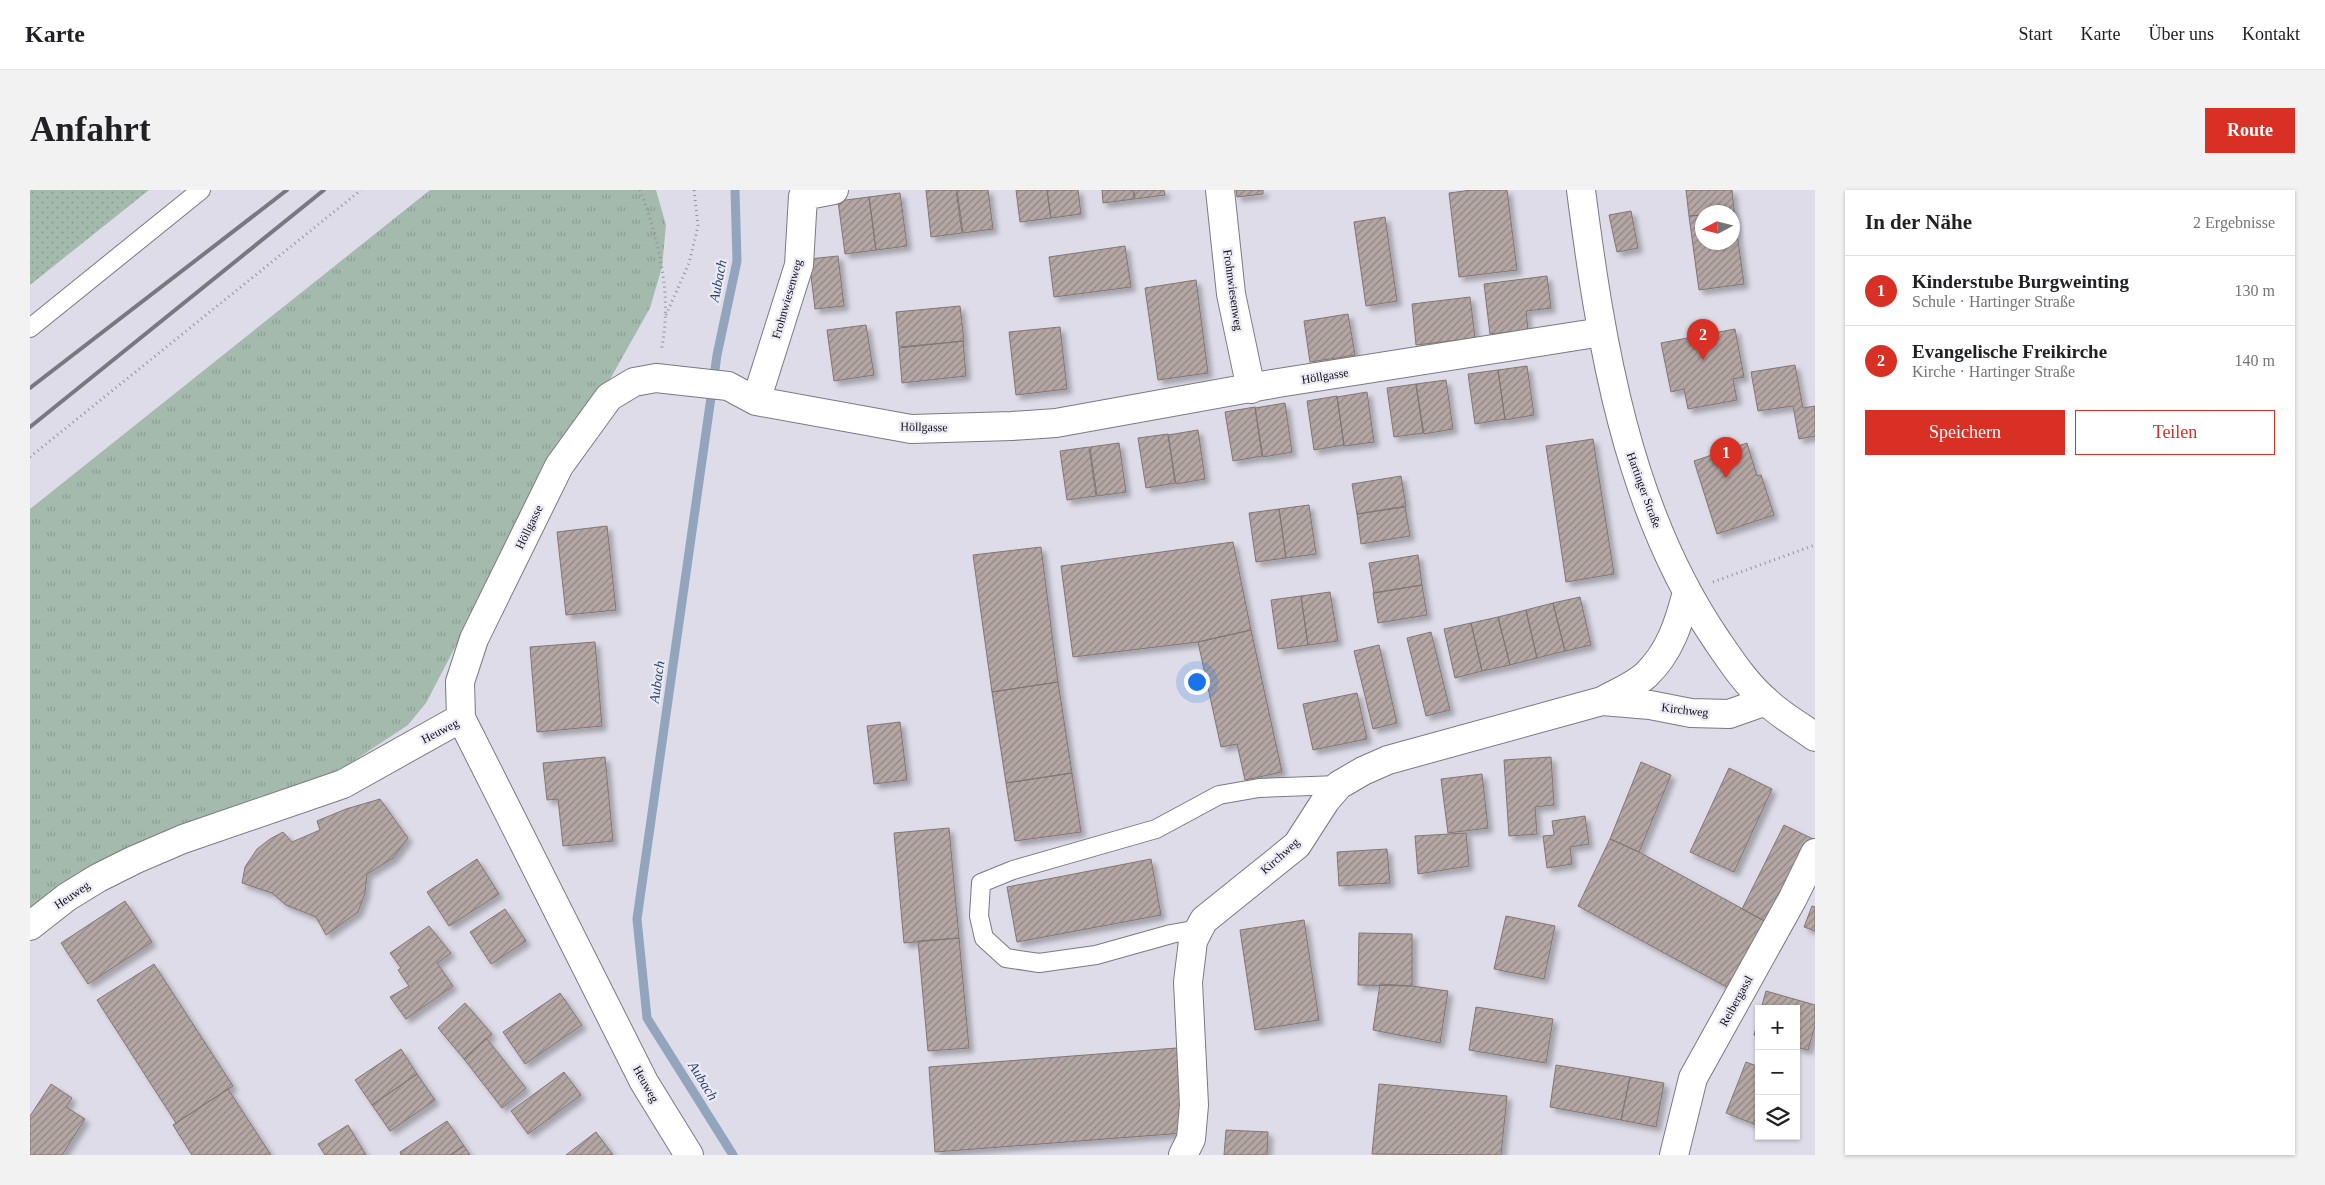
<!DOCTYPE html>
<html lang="de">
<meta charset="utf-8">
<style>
body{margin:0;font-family:Georgia,serif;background:#f2f2f2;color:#202124}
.controls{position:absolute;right:15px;bottom:15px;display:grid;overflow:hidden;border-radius:0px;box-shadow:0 1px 4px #0004}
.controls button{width:45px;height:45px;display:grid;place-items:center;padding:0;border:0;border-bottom:1px solid #e0e0e0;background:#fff;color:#202124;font:25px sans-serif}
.compass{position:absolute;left:1665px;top:15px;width:45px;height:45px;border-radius:50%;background:#fff;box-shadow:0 1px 4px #0004;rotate:263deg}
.you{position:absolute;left:1166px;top:491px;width:18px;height:18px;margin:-12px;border:4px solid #fff;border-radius:50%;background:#1a73e8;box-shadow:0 0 0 8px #1a73e833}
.badge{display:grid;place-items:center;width:32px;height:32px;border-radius:50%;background:#d93025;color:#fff;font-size:16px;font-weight:700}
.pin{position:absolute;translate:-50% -41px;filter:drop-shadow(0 1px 2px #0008)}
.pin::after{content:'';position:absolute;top:26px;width:18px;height:15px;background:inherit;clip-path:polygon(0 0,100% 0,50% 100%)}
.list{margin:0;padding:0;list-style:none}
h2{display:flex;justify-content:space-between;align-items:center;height:65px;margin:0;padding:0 20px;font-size:21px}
h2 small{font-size:16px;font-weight:400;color:#757577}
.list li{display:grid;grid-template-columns:32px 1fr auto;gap:15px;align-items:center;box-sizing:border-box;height:70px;padding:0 20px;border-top:1px solid #e0e0e0}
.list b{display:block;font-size:19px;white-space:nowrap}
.list p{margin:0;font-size:16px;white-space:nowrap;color:#757577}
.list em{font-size:16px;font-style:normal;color:#757577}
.actions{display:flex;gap:10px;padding:15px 20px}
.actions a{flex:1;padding:11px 0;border:1px solid #d93025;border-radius:0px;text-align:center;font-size:18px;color:#d93025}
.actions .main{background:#d93025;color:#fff}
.icon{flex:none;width:28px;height:28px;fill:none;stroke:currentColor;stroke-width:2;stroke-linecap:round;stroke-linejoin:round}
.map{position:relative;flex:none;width:1785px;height:965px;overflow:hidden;border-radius:0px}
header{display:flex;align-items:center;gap:30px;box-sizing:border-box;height:70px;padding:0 25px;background:#fff;border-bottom:1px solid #e0e0e0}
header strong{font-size:24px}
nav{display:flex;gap:28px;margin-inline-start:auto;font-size:18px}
.intro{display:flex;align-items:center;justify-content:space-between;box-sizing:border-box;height:120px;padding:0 30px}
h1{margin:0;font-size:35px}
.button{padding:12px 22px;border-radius:0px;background:#d93025;color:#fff;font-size:18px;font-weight:700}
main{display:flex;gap:30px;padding:0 30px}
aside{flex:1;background:#fff;border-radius:0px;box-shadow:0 1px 4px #0004}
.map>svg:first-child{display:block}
.grass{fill:url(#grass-tufts)}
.park{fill:url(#park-dots)}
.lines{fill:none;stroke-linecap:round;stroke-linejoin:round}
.stream{stroke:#93a5bc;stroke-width:9}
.building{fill:url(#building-hatch);stroke:#827673;filter:url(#shadow)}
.lane-casing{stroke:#7a7983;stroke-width:20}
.street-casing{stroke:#7a7983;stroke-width:30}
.path{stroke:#93919a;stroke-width:3;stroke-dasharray:1 4;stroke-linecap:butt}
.lane{stroke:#fff;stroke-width:18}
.street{stroke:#fff;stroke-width:28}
.rail{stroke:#79777f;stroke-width:4}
.labels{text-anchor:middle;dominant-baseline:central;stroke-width:4.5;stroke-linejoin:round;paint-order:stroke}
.street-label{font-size:12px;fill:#100f13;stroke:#ebeaf5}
.water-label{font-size:14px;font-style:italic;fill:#294468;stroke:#ebeaf5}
</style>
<header>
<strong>Karte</strong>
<nav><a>Start</a><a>Karte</a><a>Über uns</a><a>Kontakt</a></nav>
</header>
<div class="intro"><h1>Anfahrt</h1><a class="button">Route</a></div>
<main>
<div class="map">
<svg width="1785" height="965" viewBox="0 0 1785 965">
<defs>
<pattern id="grass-tufts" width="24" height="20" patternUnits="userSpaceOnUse" patternTransform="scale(1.25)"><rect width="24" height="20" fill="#a4baad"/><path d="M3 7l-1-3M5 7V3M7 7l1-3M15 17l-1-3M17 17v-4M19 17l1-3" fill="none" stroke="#8c9f94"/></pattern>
<pattern id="park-dots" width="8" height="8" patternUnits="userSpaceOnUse" patternTransform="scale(1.25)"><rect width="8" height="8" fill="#a4baad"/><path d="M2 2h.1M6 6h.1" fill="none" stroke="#8c9f94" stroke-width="1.8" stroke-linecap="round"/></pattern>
<pattern id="building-hatch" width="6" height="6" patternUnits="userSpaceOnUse" patternTransform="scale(1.25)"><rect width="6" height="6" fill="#b3a6a3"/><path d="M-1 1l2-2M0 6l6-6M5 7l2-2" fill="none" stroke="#908684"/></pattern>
<filter id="shadow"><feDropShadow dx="4.5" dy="4.5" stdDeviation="2.5" flood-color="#0004"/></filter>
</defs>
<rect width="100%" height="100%" fill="#dedce8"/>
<!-- grass -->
<path class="grass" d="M400,0H626L636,35L632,77L620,118L574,200L523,269L396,513L378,535L319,574L275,596L0,726V319Z"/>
<!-- park -->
<path class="park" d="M0,0H119L0,95Z"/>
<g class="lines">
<!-- stream -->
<path class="stream" d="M703,965L617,828L607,729L687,165L707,71L705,0"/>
</g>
<!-- building -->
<path class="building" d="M896,0H926L932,43L901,47Z
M927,0H958L963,39L933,43Z
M986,0H1017L1021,28L990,32Z
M1017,0H1048L1051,24L1021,28Z
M1072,0H1103L1104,9L1073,13Z
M1104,0H1134L1135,5L1105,9Z
M1206,0H1233V4L1207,7Z
M1442,0H1477L1487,80L1429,87L1419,3Z
M1656,0H1702L1704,21L1672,22V25L1659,26Z
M870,3L877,56L846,60L839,7Z
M839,7L846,60L815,64L808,11Z
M1601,21L1608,58L1587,62L1579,25Z
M1704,21L1714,94L1669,100L1659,26L1672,25V52H1702V22H1690Z
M1355,27L1367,111L1336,116L1324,32Z
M1095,56L1101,97L1024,107L1019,67Z
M808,66L814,116L785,119L779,69Z
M1517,86L1521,118L1496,121L1498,140L1460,144L1454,94Z
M1166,90L1178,183L1128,190L1115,98Z
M1440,107L1445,148L1386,155L1382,114Z
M930,116L934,151L869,157L866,122Z
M1318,124L1325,165L1280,172L1274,131Z
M836,135L844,185L804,191L797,140Z
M1030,137L1037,199L986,205L979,142Z
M1705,139L1714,187L1703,189L1707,210L1658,219L1654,199L1641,202L1631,153Z
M933,151L936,186L872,193L869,158Z
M1765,175L1773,218L1785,216V246L1769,249L1763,216L1728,221L1721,182Z
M1497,176L1504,225L1475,230L1468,180Z
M1468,180L1475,229L1445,234L1438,184Z
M1416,190L1423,239L1394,244L1386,194Z
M1386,194L1393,243L1364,247L1357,198Z
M1337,202L1344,252L1314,256L1307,207Z
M1307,206L1314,255L1284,260L1277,211Z
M1255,213L1262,262L1233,267L1225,218Z
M1225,217L1232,266L1203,271L1195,222Z
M1168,240L1175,289L1146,294L1138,245Z
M1138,244L1145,293L1116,298L1108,248Z
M1563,249L1584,384L1536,392L1516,256Z
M1089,253L1096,302L1067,306L1060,257Z
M1717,253L1727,286L1731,285L1744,325L1687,344L1664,271Z
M1059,257L1066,306L1037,310L1030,261Z
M1371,286L1376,316L1327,324L1322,294Z
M1279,315L1286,364L1256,368L1249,319Z
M1375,317L1380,346L1331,354L1327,324Z
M1249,319L1256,368L1226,372L1219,323Z
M577,336L586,420L536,425L527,342Z
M1203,352L1221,440L1168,452L1043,467L1031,376Z
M1011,357L1028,492L962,502L943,365Z
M1388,365L1392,395L1344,403L1339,373Z
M1392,395L1397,425L1348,433L1343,403Z
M1300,402L1308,451L1278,455L1271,406Z
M1271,406L1278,455L1248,459L1241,410Z
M1550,407L1561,455L1535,461L1523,413Z
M1523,413L1535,461L1507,468L1496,420Z
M1496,420L1507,468L1480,475L1468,427Z
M1468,427L1480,475L1452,481L1441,433Z
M1441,433L1452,481L1425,488L1414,439Z
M1221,440L1252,582L1215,590L1207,554L1191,557L1168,452Z
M1401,442L1420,520L1396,526L1377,448Z
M565,452L572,536L507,542L500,457Z
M1349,455L1367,533L1343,539L1324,461Z
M1028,492L1042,583L976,593L962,502Z
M1327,503L1337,549L1283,560L1273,514Z
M870,532L877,590L844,594L837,536Z
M575,567L583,651L533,656L528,609L517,610L513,573Z
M1521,567L1524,615L1505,617L1507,644L1479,646L1474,570Z
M1611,572L1641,585L1609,662L1580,649Z
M1699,578L1742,599L1704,682L1660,662Z
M1042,583L1051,642L985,651L976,593Z
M1452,584L1458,638L1418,643L1411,589Z
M350,609L378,648L363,668L337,684L335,703L328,722L296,745L286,727L256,715L242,703L212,693L215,677L227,659L240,649L253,642L262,652L290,640L287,631L316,619Z
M1555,626L1559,654L1540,657L1542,674L1517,678L1513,646L1524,645L1522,631Z
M1754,635L1783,649L1740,734L1712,719Z
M919,638L929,748L874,753L864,643Z
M1436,643L1439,676L1388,684L1385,646Z
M1580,649L1609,662L1740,734L1704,801L1548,716Z
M1357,659L1360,693L1309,696L1307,662Z
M447,669L469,704L419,736L397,702Z
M1121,669L1131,725L987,752L977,697Z
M95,711L122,752L58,794L31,753Z
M1782,716L1785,717V741L1774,737Z
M475,719L496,751L461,774L440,742Z
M1476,726L1525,736L1514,789L1464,779Z
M1274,730L1289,830L1225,840L1210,740Z
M399,736L421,763L407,773L423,796L376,829L360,807L379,796L368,780L371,778L360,763Z
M1329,743L1382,744V796L1328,795Z
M929,748L939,858L898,861L888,751Z
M124,774L203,896L146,933L67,810Z
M1350,794L1382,796L1418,801L1410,853L1343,840Z
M1736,801L1785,815V836L1778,860L1766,857V819H1731Z
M530,803L552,835L495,874L473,842Z
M435,813L462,844L434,869L408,838Z
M1446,817L1523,829L1516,873L1439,860Z
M1729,827V847L1724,845Z
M456,848L496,898L472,918L434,869Z
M1147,858L1154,943L905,962L899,877Z
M371,859L387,884L342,915L325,890Z
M1716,872L1729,877V936L1696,923Z
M1526,875L1600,887L1591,930L1520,917Z
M534,882L551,905L498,944L481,921Z
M387,884L405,910L360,941L342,915Z
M1600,887L1634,893L1626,937L1591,930Z
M21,894L42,908L36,917L55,929L32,965H0V926Z
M1349,894L1477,906L1471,965L1342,964Z
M198,899L241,965H162L143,935Z
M417,931L434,956L420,965H371L370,962Z
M318,935L336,965H295L288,954Z
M1196,940L1238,942L1237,965H1194Z
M566,942L583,965H536Z
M434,956L440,965H420Z"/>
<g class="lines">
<!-- lane casing -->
<g class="lane-casing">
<path id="lane" d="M0,138L171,0
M1169,739L1141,744L1066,765L1009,773L976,768L954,748L949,726L951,693L983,680L1126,639L1189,605L1229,598L1309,595"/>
</g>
<!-- street casing -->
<g class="street-casing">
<path id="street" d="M1190,0L1201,104L1221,199
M1551,0C1571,155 1597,318 1686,449C1701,471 1716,494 1736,511C1750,525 1769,535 1785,547
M726,211L769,75L773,6L804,0
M1572,511C1586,503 1604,496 1616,485C1640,462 1649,433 1657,402
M431,528L430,492L444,449L529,276L579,207L604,192L626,188L698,196L726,211L881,239L982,236L1026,233L1248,193L1572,142
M0,736L37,707L68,688L104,670L153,649L313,594L431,528L614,892L659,965
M1153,965L1161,949L1164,915L1158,792L1163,751L1169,739L1174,730L1267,655L1296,610L1309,595L1333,581L1358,570L1572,511L1620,515L1661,523L1699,524L1736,511
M1644,965L1663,888L1763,708L1785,663"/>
</g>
<!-- path -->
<path class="path" d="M610,0C629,50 643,107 631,161
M636,125L659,73L668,36L664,0
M0,267L331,0
M1683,392L1785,355"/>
<!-- lane -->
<use href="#lane" class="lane"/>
<!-- street -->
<use href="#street" class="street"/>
<!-- rail -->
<path class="rail" d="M0,198L257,0
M0,237L294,0"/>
</g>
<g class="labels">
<!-- street labels -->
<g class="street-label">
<text transform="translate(1203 100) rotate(82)">Frohnwiesenweg</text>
<text transform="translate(757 109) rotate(-74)">Frohnwiesenweg</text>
<text transform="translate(1295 186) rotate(-9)">Höllgasse</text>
<text transform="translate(894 237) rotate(1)">Höllgasse</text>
<text transform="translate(1614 300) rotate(70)">Hartinger Straße</text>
<text transform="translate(499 337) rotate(-64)">Höllgasse</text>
<text transform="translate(1655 520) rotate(7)">Kirchweg</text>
<text transform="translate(410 541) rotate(-27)">Heuweg</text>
<text transform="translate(1250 666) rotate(-42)">Kirchweg</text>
<text transform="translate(42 705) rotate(-34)">Heuweg</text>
<text transform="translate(1706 811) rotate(-61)">Reibergassl</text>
<text transform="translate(616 894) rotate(61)">Heuweg</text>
</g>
<!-- water labels -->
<g class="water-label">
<text transform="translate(688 91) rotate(-79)">Aubach</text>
<text transform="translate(627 492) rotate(-82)">Aubach</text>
<text transform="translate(673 891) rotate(58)">Aubach</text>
</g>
</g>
</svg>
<div class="controls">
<button>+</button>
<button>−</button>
<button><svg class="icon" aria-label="layers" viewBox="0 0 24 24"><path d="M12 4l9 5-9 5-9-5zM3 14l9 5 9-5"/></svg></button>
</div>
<svg class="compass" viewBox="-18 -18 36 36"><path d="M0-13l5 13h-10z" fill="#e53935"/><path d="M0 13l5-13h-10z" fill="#757577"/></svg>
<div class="you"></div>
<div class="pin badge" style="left:1696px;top:288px">1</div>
<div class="pin badge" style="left:1673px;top:170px">2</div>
</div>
<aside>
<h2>In der Nähe<small>2 Ergebnisse</small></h2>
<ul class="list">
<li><span class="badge">1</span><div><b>Kinderstube Burgweinting</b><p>Schule · Hartinger Straße</p></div><em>130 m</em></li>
<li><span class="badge">2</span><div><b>Evangelische Freikirche</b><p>Kirche · Hartinger Straße</p></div><em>140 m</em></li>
</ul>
<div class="actions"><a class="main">Speichern</a><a>Teilen</a></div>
</aside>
</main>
